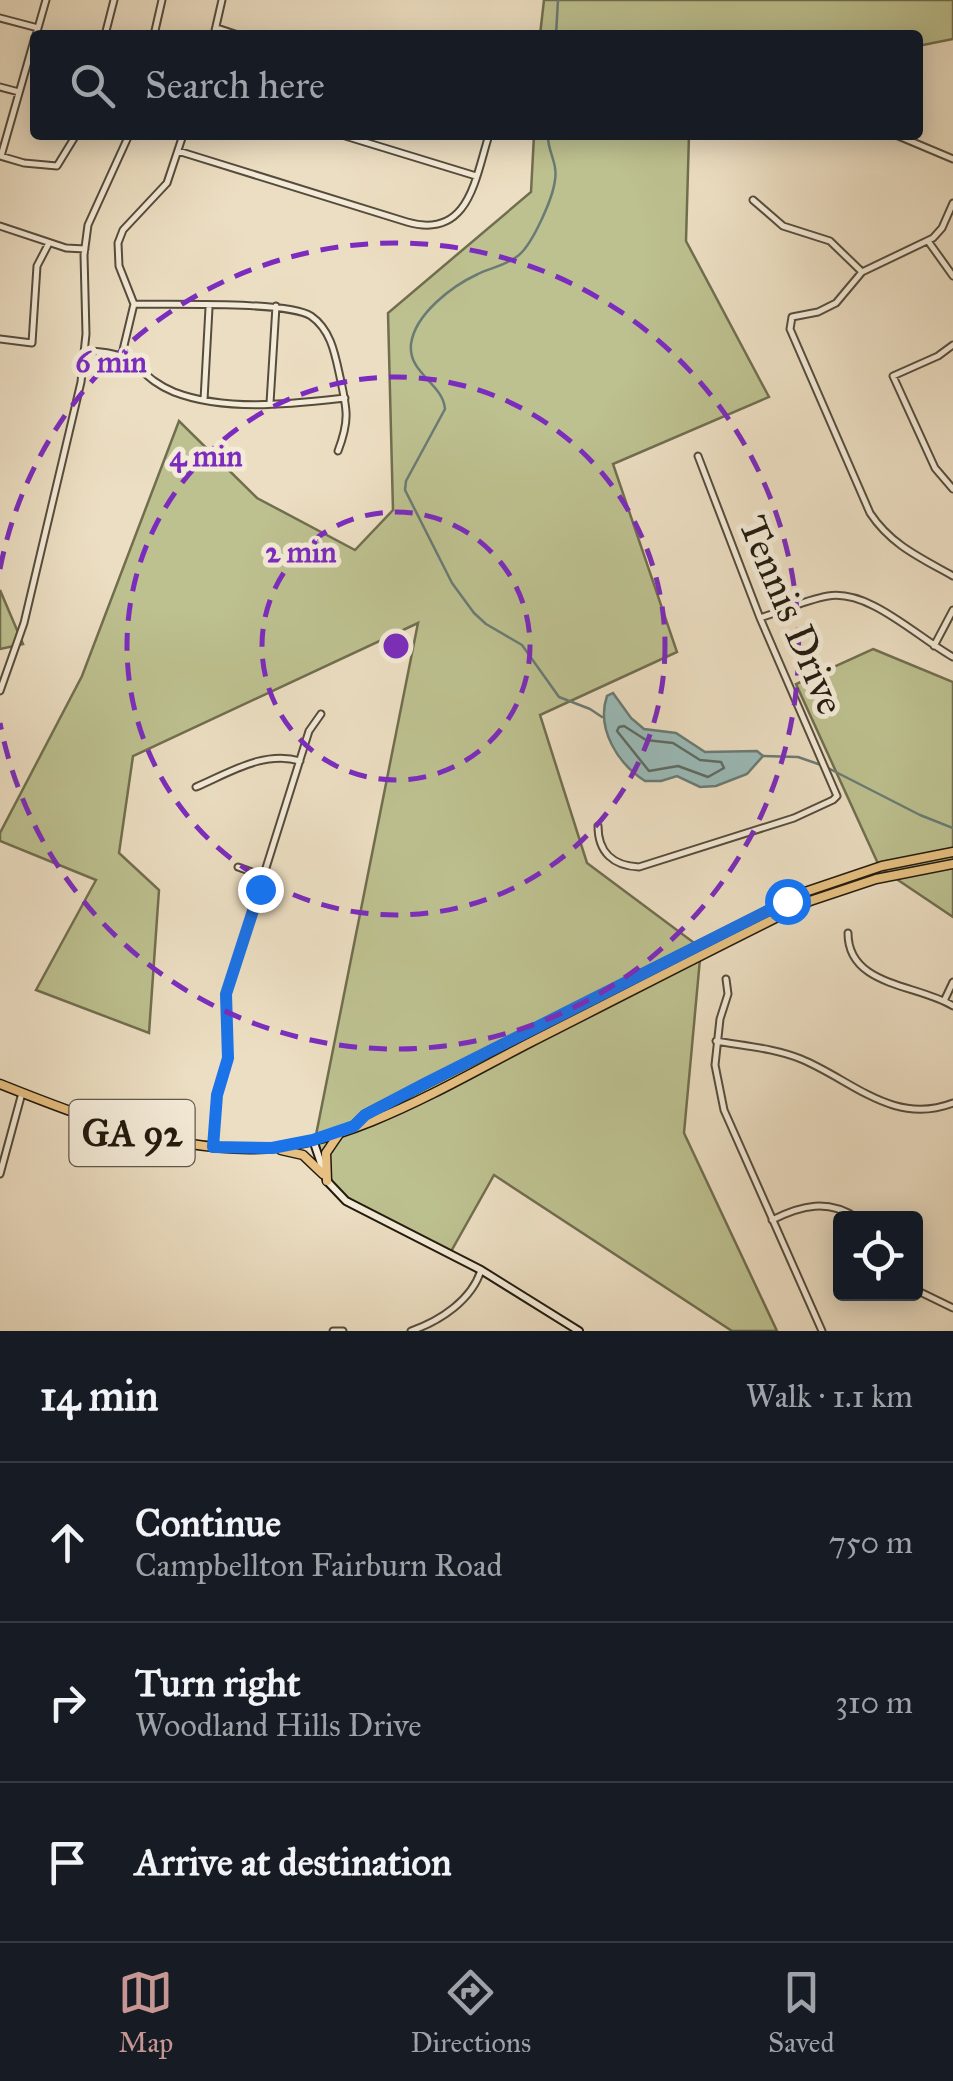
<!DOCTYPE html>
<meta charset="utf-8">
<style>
body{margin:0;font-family:"IM FELL Great Primer",serif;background:#242831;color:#f1f3f6}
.controls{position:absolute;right:30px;bottom:30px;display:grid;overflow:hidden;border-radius:10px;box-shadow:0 5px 25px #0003}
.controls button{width:90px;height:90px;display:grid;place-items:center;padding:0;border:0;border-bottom:2px solid #363941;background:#171b24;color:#f1f3f6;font:50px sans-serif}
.stop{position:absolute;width:30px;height:30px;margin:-22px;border:8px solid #1a73e8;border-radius:50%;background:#fff}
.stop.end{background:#1a73e8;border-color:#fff;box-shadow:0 2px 10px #0008}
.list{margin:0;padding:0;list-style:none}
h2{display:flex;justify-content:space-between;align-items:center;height:130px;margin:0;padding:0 40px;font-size:42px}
h2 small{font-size:32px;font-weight:400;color:#9ea1a6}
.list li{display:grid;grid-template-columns:65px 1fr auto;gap:30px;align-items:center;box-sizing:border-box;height:160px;padding:0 40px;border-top:2px solid #363941}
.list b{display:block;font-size:38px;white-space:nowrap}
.list p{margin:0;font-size:32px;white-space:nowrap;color:#9ea1a6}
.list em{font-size:32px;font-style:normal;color:#9ea1a6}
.icon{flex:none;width:55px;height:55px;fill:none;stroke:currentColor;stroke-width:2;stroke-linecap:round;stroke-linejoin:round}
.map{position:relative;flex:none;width:953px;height:1331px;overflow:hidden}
.search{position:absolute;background:#171b24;box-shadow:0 5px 25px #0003;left:30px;right:30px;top:30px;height:110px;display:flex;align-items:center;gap:25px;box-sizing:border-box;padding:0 35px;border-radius:10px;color:#9ea1a6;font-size:38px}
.sheet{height:610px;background:#171b24}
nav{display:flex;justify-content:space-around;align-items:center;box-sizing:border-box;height:140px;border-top:2px solid #363941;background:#171b24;font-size:28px;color:#9ea1a6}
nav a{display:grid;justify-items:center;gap:5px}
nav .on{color:#c59692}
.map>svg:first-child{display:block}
.green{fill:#bdc08f;stroke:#706e4f;stroke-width:2.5}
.water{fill:#9abbb9;stroke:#6a7b75;stroke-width:2.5}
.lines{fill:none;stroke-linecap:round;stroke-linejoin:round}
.shore{stroke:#5e6b64;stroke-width:2.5}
.stream{stroke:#6a7b75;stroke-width:2.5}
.street-casing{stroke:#554c3c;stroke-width:9}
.secondary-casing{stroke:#231b0f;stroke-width:10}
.primary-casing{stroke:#231b0f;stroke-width:11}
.street{stroke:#f3ead7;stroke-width:5}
.secondary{stroke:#f3ead7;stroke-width:6}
.primary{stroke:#e6bf81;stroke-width:8}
.route{stroke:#1a73e8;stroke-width:12}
.ring{fill:none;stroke:#7b2cbf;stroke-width:5;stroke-dasharray:18 12}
.labels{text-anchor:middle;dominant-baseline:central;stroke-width:10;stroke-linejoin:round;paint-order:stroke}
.shield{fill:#f3ead7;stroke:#61594b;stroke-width:2.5}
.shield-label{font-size:38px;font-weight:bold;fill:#231b0f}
.street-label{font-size:40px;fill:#231b0f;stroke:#f3ead7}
.centre{fill:#7b2cbf;stroke:#f3ead7;stroke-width:5}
.ring-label{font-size:30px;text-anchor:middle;font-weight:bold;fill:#7b2cbf;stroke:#f3ead7;stroke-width:10;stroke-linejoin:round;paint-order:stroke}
</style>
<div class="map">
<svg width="953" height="1331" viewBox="0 0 953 1331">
<rect width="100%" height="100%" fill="#ecdec2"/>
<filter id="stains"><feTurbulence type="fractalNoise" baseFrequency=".002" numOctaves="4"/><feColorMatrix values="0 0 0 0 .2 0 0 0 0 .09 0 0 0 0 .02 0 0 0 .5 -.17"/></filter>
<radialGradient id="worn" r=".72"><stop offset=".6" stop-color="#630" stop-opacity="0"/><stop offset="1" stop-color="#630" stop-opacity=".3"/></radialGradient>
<!-- green -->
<path class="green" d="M544,0H953V39L918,46V35H540Z
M534,135H689L686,241L769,397L613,464L677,652L540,715L587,863L701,948L684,1133L777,1331H732L494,1175L449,1255L343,1195L327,1175L316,1135L418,623L133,756L119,853L159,890L149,1033L36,990L96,880L0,841V833L82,676L179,421L257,498L355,550L393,510L388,313L531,192Z
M0,590L23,644L0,649Z
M873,649L953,682V917L880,868L796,684Z"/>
<!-- water -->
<path class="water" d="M613,693L631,718L644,729L676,733L705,752L757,751L763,756L747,774L716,786L700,787L677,776L661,781H645C617,763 596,728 607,696Z"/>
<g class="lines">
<!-- shore -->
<path class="shore" d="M619,727L624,726L646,740L673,743L700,760L721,762L724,768L708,777L678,766L649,771L617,731Z"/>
<!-- stream -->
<path class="stream" d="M556,35L558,0
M548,135C547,150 558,163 555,180C553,198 533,243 519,255C506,266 492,267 478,274C452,286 415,314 411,344C408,374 443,383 445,409L406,481L405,490L452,583L474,613L486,624L522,645L559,697L590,709L602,717
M763,756L798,757L821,765
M828,768L920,815L953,828"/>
<!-- street casing -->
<g class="street-casing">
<path id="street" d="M0,18L38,28
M217,28L238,35
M36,35L46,0
M105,35L114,0
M154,35L162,0
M214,35L222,0
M0,87L19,92
M342,135L476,176
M896,135L953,159
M178,151L407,222C469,240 475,179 489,135
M0,156L24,163L57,166L76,135
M1,156L35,37
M753,200L783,226L830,241L861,271
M953,203L942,228L933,238L862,272L836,303L818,312L792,317L790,329L870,513C891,545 921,558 953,576
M0,226L66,248L85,249
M928,241L953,276
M134,304C169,305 288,301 311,316C331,330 335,354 340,377C347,409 350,420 338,451
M0,339L32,343L37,266L49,243
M953,345L938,356L893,376L935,468L953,489
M85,351C145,352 131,374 174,392C226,412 291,404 345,398
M122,354L134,304L119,266L118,243L123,230L167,183L183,135
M204,400L209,308
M270,403L276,306
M760,618C782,611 805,600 828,596C869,589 917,637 953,657
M934,646L953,610
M0,691L24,623L81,382L86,334L84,255L88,225L129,135
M196,787C229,773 264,750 300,761
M598,826C598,852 613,866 639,867L794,818L833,800L837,796L760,618L698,456
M238,867L263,876
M848,933C848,987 918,984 953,1006
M726,979L728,994L720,1019L715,1065L724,1110L822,1331
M944,1001L953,982
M716,1041C744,1046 774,1048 801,1059C852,1080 893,1126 953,1103
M213,1147L217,1095L228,1058L226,995L309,731L321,714
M0,1174L22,1093
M772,1220C802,1205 828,1199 857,1218
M916,1290L953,1308
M333,1331H343
M411,1331C440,1321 472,1300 481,1270"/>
</g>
<!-- secondary casing -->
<g class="secondary-casing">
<path id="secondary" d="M313,1140L327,1181L346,1201L481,1270L579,1331"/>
</g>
<!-- primary casing -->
<g class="primary-casing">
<path id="primary" d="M0,1084C80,1116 160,1148 249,1149C343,1150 449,1084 531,1042C624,995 716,947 810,901L876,879L953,864
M356,1124L365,1115L425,1084L805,892L882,866L953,852
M281,1150L303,1155L323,1174
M327,1181L326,1153L339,1134"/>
</g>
<!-- street -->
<use href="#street" class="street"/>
<!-- secondary -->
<use href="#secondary" class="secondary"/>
<!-- primary -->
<use href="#primary" class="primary"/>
</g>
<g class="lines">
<!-- route -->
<path class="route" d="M260,889L226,994L228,1058L217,1095L213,1147L272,1148L313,1140L354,1126L365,1115L424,1084L787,901"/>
</g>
<!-- distance rings -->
<g class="ring">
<circle cx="396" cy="646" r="134"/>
<circle cx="396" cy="646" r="269"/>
<path d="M0 569A403 403 0 1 1 0 723"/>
</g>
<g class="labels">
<!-- shield labels -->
<rect class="shield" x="69.5" y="1100" width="125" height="66" rx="8"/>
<g class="shield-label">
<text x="132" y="1133">GA 92</text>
</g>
<!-- street labels -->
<g class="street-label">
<text transform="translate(792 615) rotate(67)">Tennis Drive</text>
</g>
</g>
<circle cx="396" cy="646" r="15" class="centre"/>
<g class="ring-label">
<text x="111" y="372">6 min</text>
<text x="206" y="466">4 min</text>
<text x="301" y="562">2 min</text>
</g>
<rect width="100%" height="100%" filter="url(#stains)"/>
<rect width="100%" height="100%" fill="url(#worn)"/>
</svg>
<div class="controls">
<button><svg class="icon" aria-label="locate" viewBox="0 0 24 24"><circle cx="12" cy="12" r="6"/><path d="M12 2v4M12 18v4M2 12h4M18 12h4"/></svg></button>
</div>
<div class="stop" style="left:787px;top:901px"></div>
<div class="stop end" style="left:260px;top:889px"></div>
<div class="search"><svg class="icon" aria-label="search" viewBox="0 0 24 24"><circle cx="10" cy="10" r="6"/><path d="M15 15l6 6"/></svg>Search here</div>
</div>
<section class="sheet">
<h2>14 min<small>Walk · 1.1 km</small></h2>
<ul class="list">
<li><svg class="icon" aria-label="ahead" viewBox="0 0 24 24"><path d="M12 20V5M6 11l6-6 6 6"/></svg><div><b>Continue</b><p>Campbellton Fairburn Road</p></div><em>750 m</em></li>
<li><svg class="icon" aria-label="right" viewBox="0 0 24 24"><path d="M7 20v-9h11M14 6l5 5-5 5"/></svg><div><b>Turn right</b><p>Woodland Hills Drive</p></div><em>310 m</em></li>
<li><svg class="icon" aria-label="arrive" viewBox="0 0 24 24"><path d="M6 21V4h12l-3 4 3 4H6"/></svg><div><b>Arrive at destination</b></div></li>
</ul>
</section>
<nav>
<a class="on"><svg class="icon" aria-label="map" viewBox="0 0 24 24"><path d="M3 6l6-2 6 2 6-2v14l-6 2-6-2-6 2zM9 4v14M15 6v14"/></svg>Map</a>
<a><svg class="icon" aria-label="directions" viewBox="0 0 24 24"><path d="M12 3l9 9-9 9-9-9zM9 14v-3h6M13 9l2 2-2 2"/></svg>Directions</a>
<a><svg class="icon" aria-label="saved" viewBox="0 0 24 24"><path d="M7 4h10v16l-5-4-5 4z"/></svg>Saved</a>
</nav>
